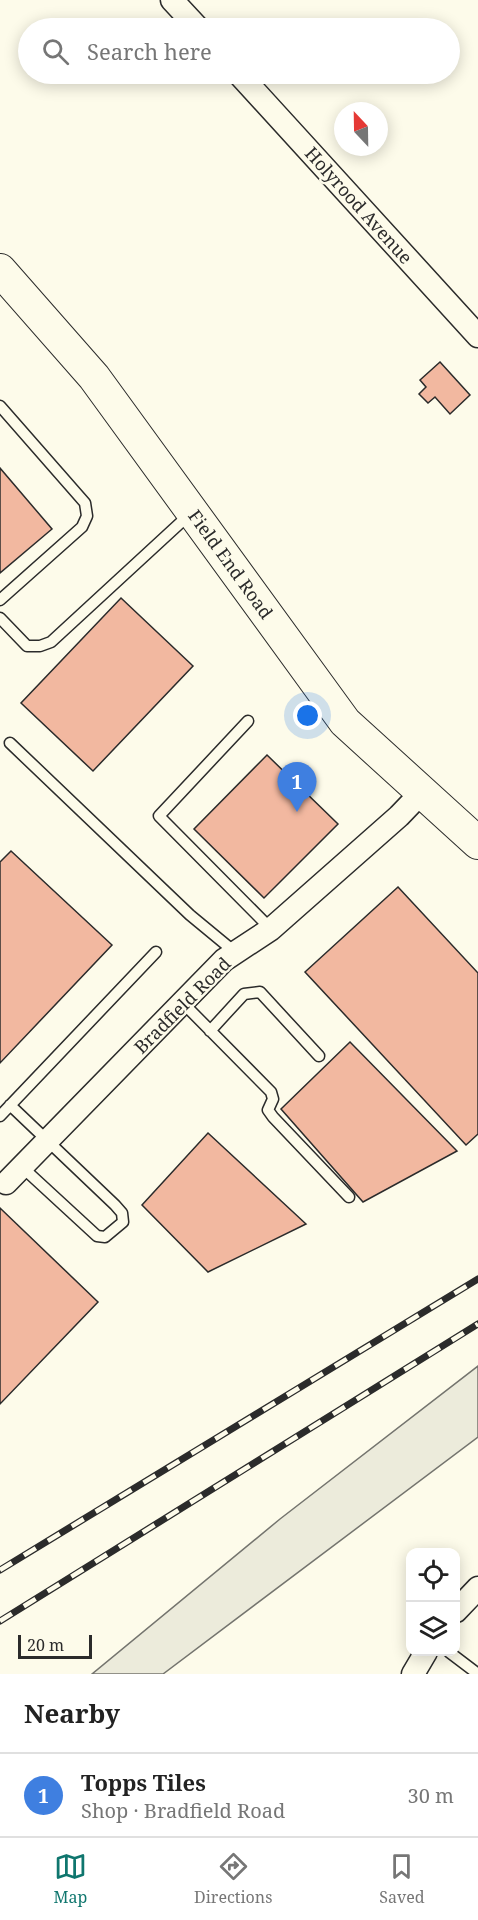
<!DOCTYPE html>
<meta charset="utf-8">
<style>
body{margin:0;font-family:"Noto Serif",serif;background:#f6f6f6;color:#222}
.controls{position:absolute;right:18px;bottom:18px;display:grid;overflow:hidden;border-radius:12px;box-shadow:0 3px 15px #0003}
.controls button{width:54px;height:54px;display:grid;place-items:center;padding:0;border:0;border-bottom:2px solid #e0e0e0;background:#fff;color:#222;font:30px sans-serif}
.compass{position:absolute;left:334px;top:102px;width:54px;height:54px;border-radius:50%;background:#fff;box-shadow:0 3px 15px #0003;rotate:338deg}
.scale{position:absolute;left:18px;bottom:15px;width:74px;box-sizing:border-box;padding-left:6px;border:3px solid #2b2b2b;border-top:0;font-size:16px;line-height:21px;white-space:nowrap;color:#2b2b2b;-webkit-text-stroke:4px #fdfbea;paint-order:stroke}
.you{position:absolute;left:308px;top:716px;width:21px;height:21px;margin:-15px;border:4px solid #fff;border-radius:50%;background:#1a73e8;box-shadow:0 0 0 9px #1a73e833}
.badge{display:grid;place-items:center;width:39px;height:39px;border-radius:50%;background:#0f766e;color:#fff;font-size:20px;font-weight:700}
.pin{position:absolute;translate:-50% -50px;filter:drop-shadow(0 2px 3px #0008)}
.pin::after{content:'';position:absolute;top:32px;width:21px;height:18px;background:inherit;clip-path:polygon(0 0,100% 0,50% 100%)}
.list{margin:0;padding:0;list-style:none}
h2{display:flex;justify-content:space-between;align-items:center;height:78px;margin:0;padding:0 24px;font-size:26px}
h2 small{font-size:20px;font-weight:400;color:#767676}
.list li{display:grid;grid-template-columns:39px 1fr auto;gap:18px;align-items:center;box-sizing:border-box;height:84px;padding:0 24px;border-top:2px solid #e0e0e0}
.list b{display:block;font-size:22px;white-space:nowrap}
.list p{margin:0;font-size:20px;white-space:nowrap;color:#767676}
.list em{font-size:20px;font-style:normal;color:#767676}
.icon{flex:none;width:33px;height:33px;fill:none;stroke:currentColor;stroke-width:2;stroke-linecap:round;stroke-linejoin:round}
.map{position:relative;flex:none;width:478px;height:1674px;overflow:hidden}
.search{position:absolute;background:#fff;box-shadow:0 3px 15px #0003;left:18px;right:18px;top:18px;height:66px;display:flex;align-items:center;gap:15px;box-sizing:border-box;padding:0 21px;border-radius:33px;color:#767676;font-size:22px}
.sheet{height:162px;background:#fff}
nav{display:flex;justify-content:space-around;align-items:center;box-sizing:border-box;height:84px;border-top:2px solid #e0e0e0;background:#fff;font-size:16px;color:#767676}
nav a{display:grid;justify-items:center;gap:3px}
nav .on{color:#0f766e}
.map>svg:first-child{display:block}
.green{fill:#ecebdb;stroke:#74746e;stroke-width:1.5}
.building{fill:#f2b8a0;stroke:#2b2b2b;stroke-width:1.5}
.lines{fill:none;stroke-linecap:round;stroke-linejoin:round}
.lane-casing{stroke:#2b2b2b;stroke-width:13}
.street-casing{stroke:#2b2b2b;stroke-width:25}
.secondary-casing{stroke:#2b2b2b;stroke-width:34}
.lane{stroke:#fdfbea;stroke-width:10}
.street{stroke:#fdfbea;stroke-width:22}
.secondary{stroke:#fdfbea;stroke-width:32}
.rail-casing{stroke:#2b2b2b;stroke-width:7}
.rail{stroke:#fdfbea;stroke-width:4.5;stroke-dasharray:14;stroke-linecap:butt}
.labels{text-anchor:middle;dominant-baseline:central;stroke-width:4.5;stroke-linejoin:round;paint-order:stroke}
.street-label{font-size:18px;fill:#2b2b2b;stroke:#fdfbea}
</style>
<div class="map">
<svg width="478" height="1674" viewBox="0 0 478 1674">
<rect width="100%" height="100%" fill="#fdfbea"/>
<!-- green -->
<path class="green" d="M478,1366V1437L163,1674H92L280,1519Z"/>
<!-- building -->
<path class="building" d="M440,362L470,395L450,414L435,397L428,403L419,394L426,387L420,380Z
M0,468L52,529L0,573Z
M121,598L193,666L93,771L21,703Z
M267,755L338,824L264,898L194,829Z
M11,851L112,945L0,1063V862Z
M398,887L478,973V1134L466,1145L305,972Z
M350,1042L457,1151L363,1202L281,1109Z
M208,1133L306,1224L208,1272L142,1205Z
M0,1208L98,1302L0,1404Z"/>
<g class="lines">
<!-- lane casing -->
<g class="lane-casing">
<path id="lane" d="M0,406L85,503L87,516L82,527L0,600
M0,618L27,646H40L51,642L191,513
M248,721L159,816L271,929
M10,743L190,915L236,953
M182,1002L271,1092L273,1099L268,1110L273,1117L349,1197
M210,1031L244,994L260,992L319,1056
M10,1105L115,1205L122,1213L123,1222L105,1237L97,1236L21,1166
M0,1116L156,952
M449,1652L478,1674"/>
</g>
<!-- street casing -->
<g class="street-casing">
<path id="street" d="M172,0L198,28
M239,74L478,336
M6,1183L224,960L271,929L399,816L423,791
M456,1611L478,1588
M413,1674L426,1652"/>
</g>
<!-- secondary casing -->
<g class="secondary-casing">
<path id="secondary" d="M0,270L94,377L345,722L478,843"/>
</g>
<!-- lane -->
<use href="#lane" class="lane"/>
<!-- street -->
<use href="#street" class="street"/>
<!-- secondary -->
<use href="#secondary" class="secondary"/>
<!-- rail casing -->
<g class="rail-casing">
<path id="rail" d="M0,1570L478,1279
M0,1621L478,1324"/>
</g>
<!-- rail -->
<use href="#rail" class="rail"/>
</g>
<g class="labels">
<!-- street labels -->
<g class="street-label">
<text transform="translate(359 205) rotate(48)">Holyrood Avenue</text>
<text transform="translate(231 564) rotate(54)">Field End Road</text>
<text transform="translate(182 1005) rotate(-45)">Bradfield Road</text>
</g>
</g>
</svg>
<div class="controls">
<button><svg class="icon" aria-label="locate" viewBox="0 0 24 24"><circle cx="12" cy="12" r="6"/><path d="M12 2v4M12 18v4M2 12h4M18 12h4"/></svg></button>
<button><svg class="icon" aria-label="layers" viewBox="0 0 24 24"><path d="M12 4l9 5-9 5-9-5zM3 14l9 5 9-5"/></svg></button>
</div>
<svg class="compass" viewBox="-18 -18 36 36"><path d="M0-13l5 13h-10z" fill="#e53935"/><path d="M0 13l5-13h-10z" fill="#767676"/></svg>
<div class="scale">20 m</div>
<div class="you"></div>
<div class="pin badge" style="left:297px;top:812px;background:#3f7fe0">1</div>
<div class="search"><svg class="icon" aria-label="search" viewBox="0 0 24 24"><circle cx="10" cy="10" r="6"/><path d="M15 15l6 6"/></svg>Search here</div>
</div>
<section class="sheet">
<h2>Nearby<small></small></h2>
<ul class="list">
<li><span class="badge" style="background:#3f7fe0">1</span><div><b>Topps Tiles</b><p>Shop · Bradfield Road</p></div><em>30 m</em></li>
</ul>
</section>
<nav>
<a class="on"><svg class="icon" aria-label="map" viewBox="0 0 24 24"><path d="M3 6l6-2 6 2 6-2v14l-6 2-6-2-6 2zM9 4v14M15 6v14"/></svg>Map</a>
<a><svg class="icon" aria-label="directions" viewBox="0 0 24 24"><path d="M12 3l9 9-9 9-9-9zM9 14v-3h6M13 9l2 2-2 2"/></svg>Directions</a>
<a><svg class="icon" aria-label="saved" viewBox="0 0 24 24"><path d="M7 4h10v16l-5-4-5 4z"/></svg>Saved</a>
</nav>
